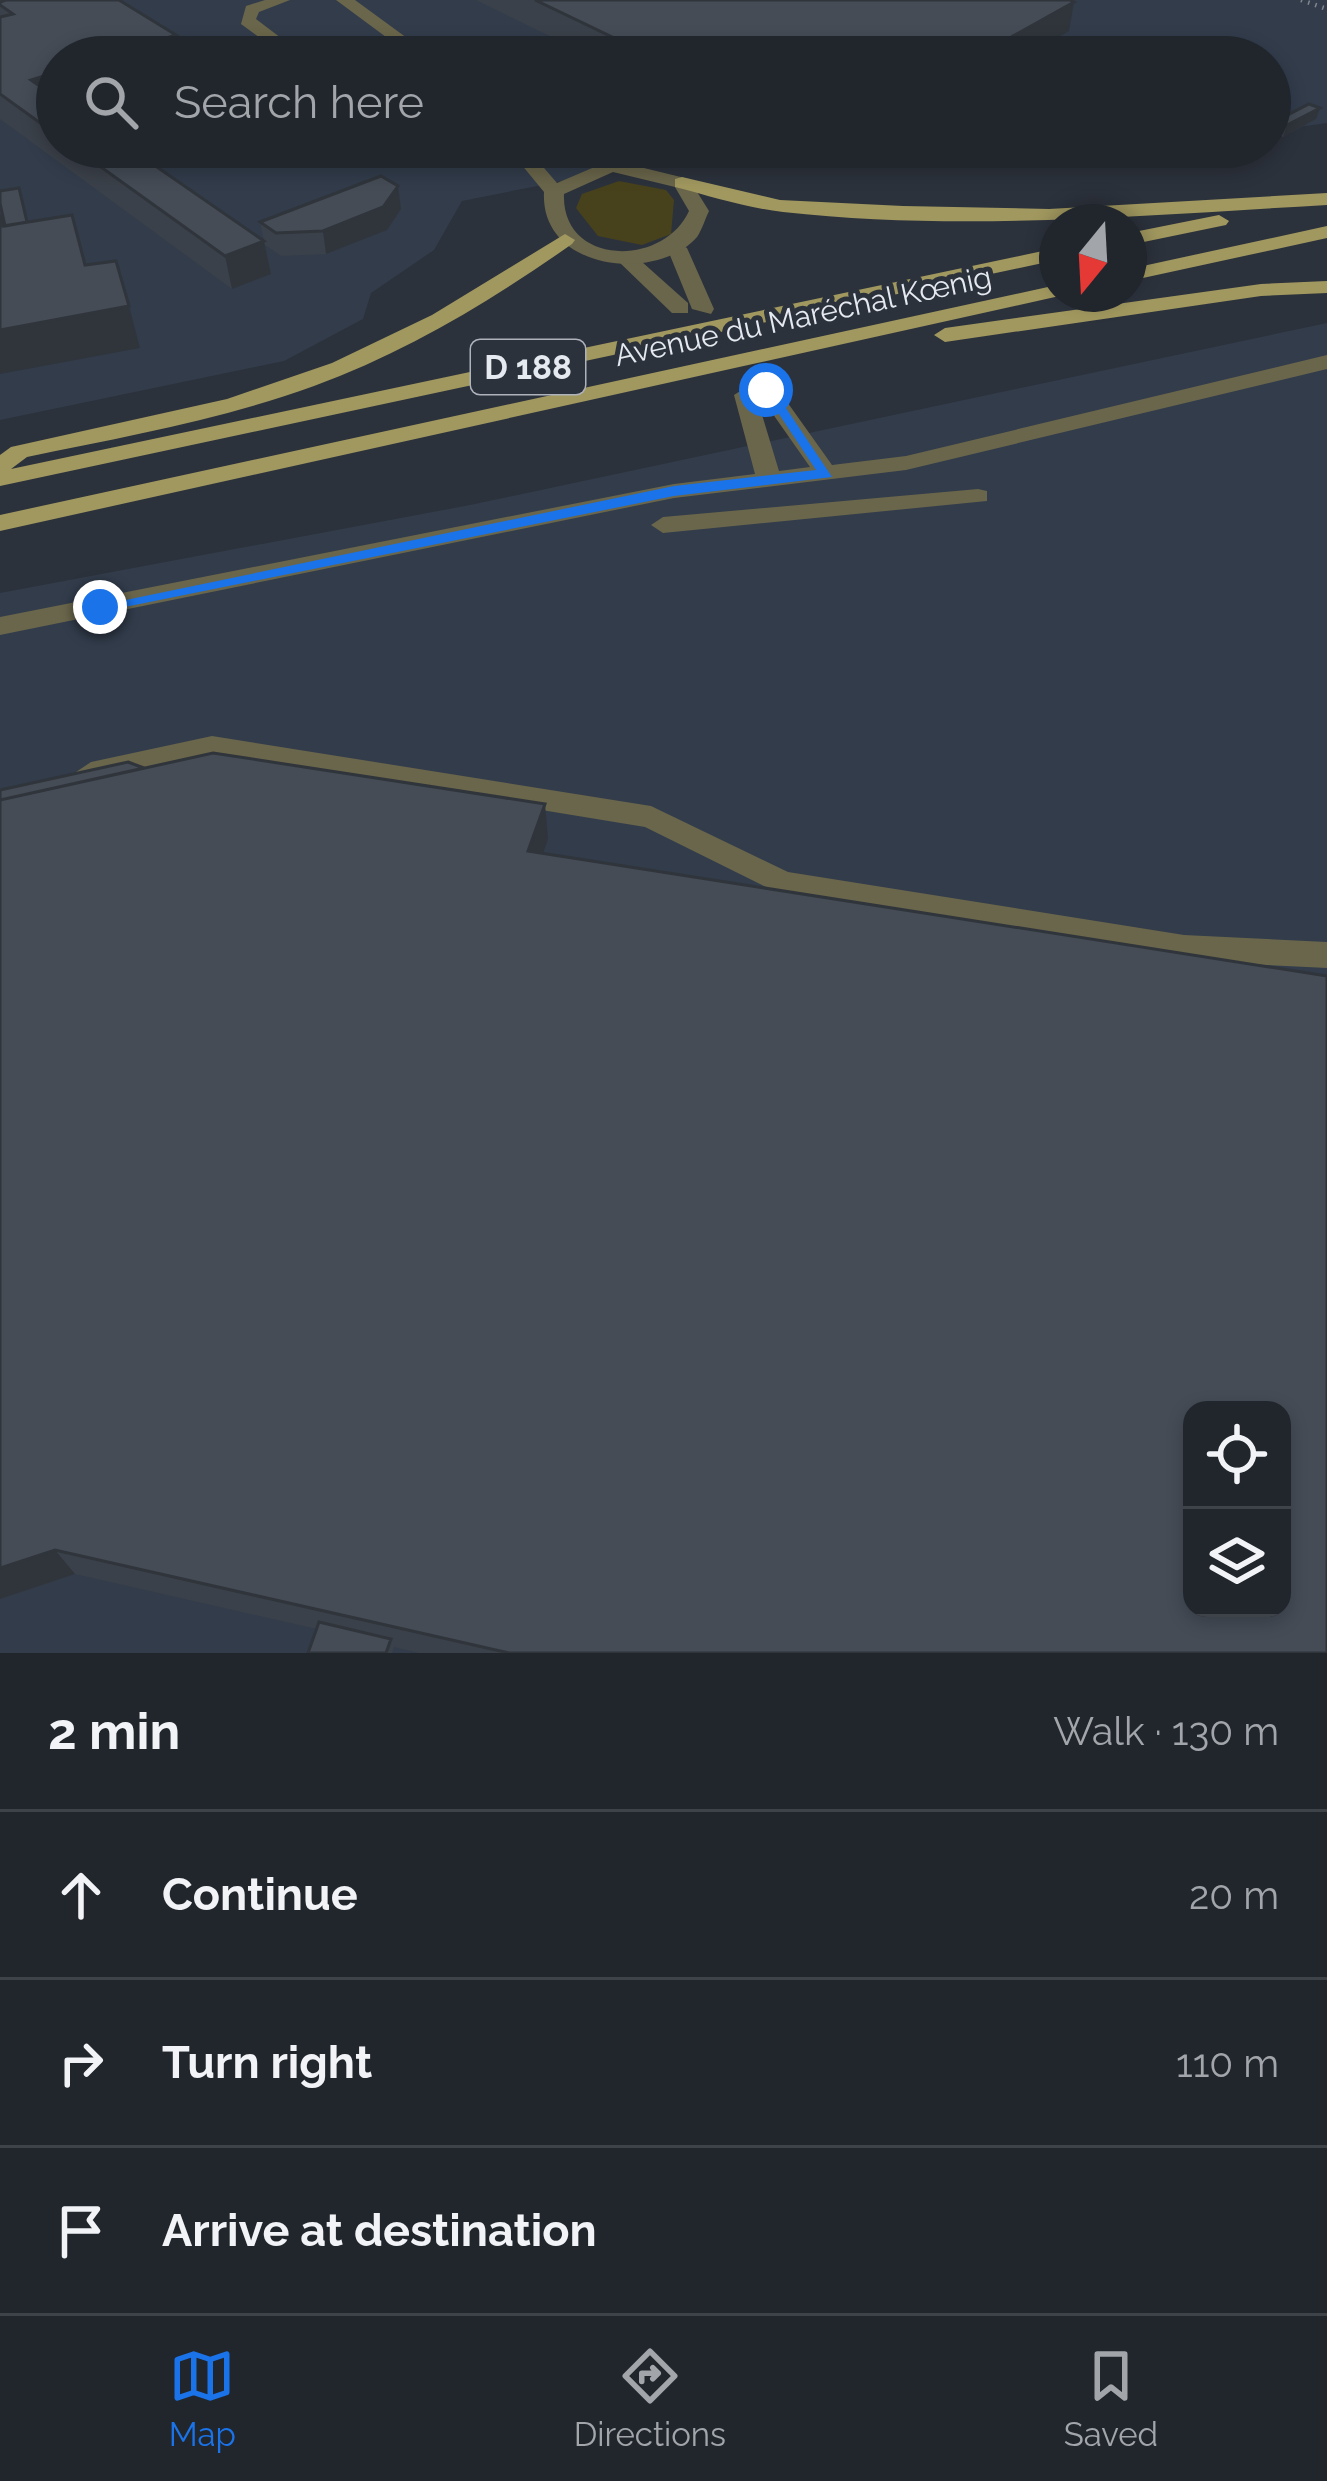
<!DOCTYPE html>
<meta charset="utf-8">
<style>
body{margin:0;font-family:Raleway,sans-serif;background:#292e35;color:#f1f3f6}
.controls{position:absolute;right:36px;bottom:36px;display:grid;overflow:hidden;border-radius:24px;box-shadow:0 6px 18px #0003}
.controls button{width:108px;height:108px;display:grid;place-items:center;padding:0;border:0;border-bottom:3px solid #3e4349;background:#21262d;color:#f1f3f6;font:60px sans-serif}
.compass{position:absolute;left:1039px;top:204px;width:108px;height:108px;border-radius:50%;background:#21262d;box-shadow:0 6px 18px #0003;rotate:198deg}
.stop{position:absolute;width:36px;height:36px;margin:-27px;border:9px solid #1a73e8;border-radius:50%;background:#fff}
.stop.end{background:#1a73e8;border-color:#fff;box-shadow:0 3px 12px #0008}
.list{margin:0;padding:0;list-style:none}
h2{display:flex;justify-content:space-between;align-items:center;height:156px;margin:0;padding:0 48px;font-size:51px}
h2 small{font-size:39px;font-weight:400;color:#a2a5aa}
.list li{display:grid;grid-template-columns:78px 1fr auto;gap:36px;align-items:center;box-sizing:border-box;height:168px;padding:0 48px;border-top:3px solid #3e4349}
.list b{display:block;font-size:45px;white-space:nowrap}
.list em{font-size:39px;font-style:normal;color:#a2a5aa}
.icon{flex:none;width:66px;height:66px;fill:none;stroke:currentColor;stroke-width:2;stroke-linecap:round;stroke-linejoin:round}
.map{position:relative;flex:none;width:1327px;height:1653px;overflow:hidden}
.search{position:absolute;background:#21262d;box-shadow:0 6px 18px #0003;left:36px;right:36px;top:36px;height:132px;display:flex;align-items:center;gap:30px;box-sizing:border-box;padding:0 42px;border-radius:66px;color:#a2a5aa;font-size:45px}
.sheet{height:660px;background:#21262d}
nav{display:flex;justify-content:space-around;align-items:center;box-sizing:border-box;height:168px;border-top:3px solid #3e4349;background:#21262d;font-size:33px;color:#a2a5aa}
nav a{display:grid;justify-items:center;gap:6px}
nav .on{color:#1a73e8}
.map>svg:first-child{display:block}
.built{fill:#323c4b;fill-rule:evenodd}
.green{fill:#48421c}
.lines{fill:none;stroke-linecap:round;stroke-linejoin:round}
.path{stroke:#82878f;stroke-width:4.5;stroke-dasharray:1.5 6;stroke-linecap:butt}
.service{fill:#6a664b;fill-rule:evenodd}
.minor{fill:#6a664b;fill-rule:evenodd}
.primary{fill:#a1985f;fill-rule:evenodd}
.wall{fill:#3b414a}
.shaded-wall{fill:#30353c}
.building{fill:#454c56;stroke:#30353c;stroke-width:3;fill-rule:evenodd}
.route{fill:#1a73e8}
.labels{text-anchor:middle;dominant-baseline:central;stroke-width:10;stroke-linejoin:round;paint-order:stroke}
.far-street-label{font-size:30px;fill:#e5e9f0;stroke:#2c323c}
.shield{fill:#2c323c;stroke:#aeb2ba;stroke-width:3}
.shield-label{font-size:33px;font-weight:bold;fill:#e5e9f0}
</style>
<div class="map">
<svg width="1327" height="1653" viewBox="0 0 1327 1653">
<rect width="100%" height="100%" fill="#2c323c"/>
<!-- built -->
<path class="built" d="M0,0H1327V123L1270,131V57H57V147H734L462,201L434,250L371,293L363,319L284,361L0,420Z
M755,147H1162L1092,157L889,164L794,156Z
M1327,323V1653H0V593L470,505ZM1192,1410H1282V1608H1192Z"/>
<!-- green -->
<path class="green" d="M619,181L666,190L674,200L671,234L642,245L598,236L576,208L582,194Z"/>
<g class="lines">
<!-- path -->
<path class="path" d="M1301,0L1327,9"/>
<!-- service -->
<path class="service" d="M91,0H111L203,57H182Z
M265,0H290L259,12L256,19L306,57H286L241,24L246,6Z
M415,46L424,51L421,55L380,57Z
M677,242L687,248L714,309L711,314L692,309L667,248Z
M618,253H632L688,303V313H672L618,261Z
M1327,355V369L906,470L674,498L0,635V617L674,484L755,474L734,395L745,388L756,395L779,471L810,467L756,390L767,383L775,385L832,465L906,456Z
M978,489L987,491V501L663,533L651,525L663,517Z
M212,736L651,806L788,872L1184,935L1327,942V968L1184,961L782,895L645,827L212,756L91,782L76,772L91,762Z"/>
<!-- minor -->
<path class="minor" d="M336,0H355L433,57H413Z
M507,147H526L557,183L611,160L689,179L709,211C705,219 702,230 697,237C657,283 540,271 544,192ZM613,172L675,187L689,211C663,268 561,266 564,194Z"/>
<!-- primary -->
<path class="primary" d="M682,177L780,200L903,206L1049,209L1327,193V205C1147,215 963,232 783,212C747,208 710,196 675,187V179Z
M1219,215L1229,221L1226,225L1129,245V233Z
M1327,226V238L1129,281V269Z
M565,234L575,240L572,244C491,301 407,352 314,386C221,420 123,437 27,457L11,469L1057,248V260L0,486V455L11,447L227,399L332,363L432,315Z
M1327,281V293L1261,296L945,342L934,335L945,328L1261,284Z
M1057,285V294L1064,295L0,531V515Z"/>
</g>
<!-- wall -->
<path class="wall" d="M0,0L176,35L180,54L57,57V147H128L264,241L260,222L398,186L401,209L387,230L326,254L281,256L265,245L271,274L232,289L0,119Z
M476,0H1070L1069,31L1025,57H592Z
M1316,119L1283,137L1273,132L1276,121Z
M144,768L548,839L543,854L1327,1653H419L394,1647L392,1653H308L317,1629L75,1574L0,1599Z"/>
<!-- shaded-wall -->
<path class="shaded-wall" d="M1074,2L1069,31L1025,57H969Z
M176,35L181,57H105Z
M57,72V105L31,80Z
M1320,108L1316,119L1283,137L1287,125Z
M398,186L401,209L387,230L326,254L323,231Z
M264,241L271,274L232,289L225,256Z
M129,306L140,348L0,374V330Z
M545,804L548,839L532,886L528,851Z
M55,1550L75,1574L0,1599V1568Z"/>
<!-- building -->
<path class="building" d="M6,0H119L176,35L105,57H57V72L31,80L57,98V135L0,94V17L13,14L0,5V2Z
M535,0H1070L1074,2L990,49L969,57H654Z
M1309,104L1320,108L1287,125L1276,121Z
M73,147H128L264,241L225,256Z
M381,176L398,186L383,207L323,231L276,233L260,222Z
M19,188L27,222L5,226L0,203V191Z
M0,215L3,226L72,215L85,265L116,261L129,306L0,330Z
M213,753L545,804L528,851L1327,976V1653H509L55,1550L0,1568V800ZM1192,1410H1282V1608H1192Z
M128,762L144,768L0,800V790Z
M319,1622L391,1639L386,1653H308Z"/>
<!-- route -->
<path class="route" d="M761,387H772L832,477L674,496L100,612L92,607L674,486L816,470Z"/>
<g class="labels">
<!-- far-street labels -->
<g class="far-street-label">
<text transform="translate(803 316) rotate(-12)">Avenue du Maréchal Kœnig</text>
</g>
<!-- shield labels -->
<rect class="shield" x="471" y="340" width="114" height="54" rx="9"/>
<g class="shield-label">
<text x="528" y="367">D 188</text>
</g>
</g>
</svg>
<div class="controls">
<button><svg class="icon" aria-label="locate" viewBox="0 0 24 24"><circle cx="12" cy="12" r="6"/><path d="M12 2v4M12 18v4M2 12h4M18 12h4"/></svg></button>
<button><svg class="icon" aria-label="layers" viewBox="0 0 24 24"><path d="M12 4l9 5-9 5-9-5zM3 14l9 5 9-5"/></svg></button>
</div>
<svg class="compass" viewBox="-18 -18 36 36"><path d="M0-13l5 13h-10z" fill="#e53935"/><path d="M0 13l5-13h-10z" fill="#a2a5aa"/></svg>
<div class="stop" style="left:766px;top:390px"></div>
<div class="stop end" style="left:100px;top:607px"></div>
<div class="search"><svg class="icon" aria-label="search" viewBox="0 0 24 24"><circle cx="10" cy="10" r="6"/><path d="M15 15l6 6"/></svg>Search here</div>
</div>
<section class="sheet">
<h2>2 min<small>Walk · 130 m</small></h2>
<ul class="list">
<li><svg class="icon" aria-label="ahead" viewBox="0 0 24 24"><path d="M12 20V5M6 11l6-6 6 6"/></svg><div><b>Continue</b></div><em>20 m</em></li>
<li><svg class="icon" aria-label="right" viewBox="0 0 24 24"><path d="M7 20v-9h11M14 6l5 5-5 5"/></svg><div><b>Turn right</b></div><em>110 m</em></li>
<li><svg class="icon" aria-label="arrive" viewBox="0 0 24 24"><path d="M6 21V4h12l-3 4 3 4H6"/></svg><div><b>Arrive at destination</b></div></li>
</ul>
</section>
<nav>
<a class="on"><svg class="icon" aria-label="map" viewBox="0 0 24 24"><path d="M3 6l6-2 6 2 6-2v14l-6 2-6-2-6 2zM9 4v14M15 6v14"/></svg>Map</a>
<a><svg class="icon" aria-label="directions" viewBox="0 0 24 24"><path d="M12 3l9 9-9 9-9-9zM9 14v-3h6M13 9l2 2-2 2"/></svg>Directions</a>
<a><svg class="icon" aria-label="saved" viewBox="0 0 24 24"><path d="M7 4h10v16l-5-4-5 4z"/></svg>Saved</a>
</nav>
